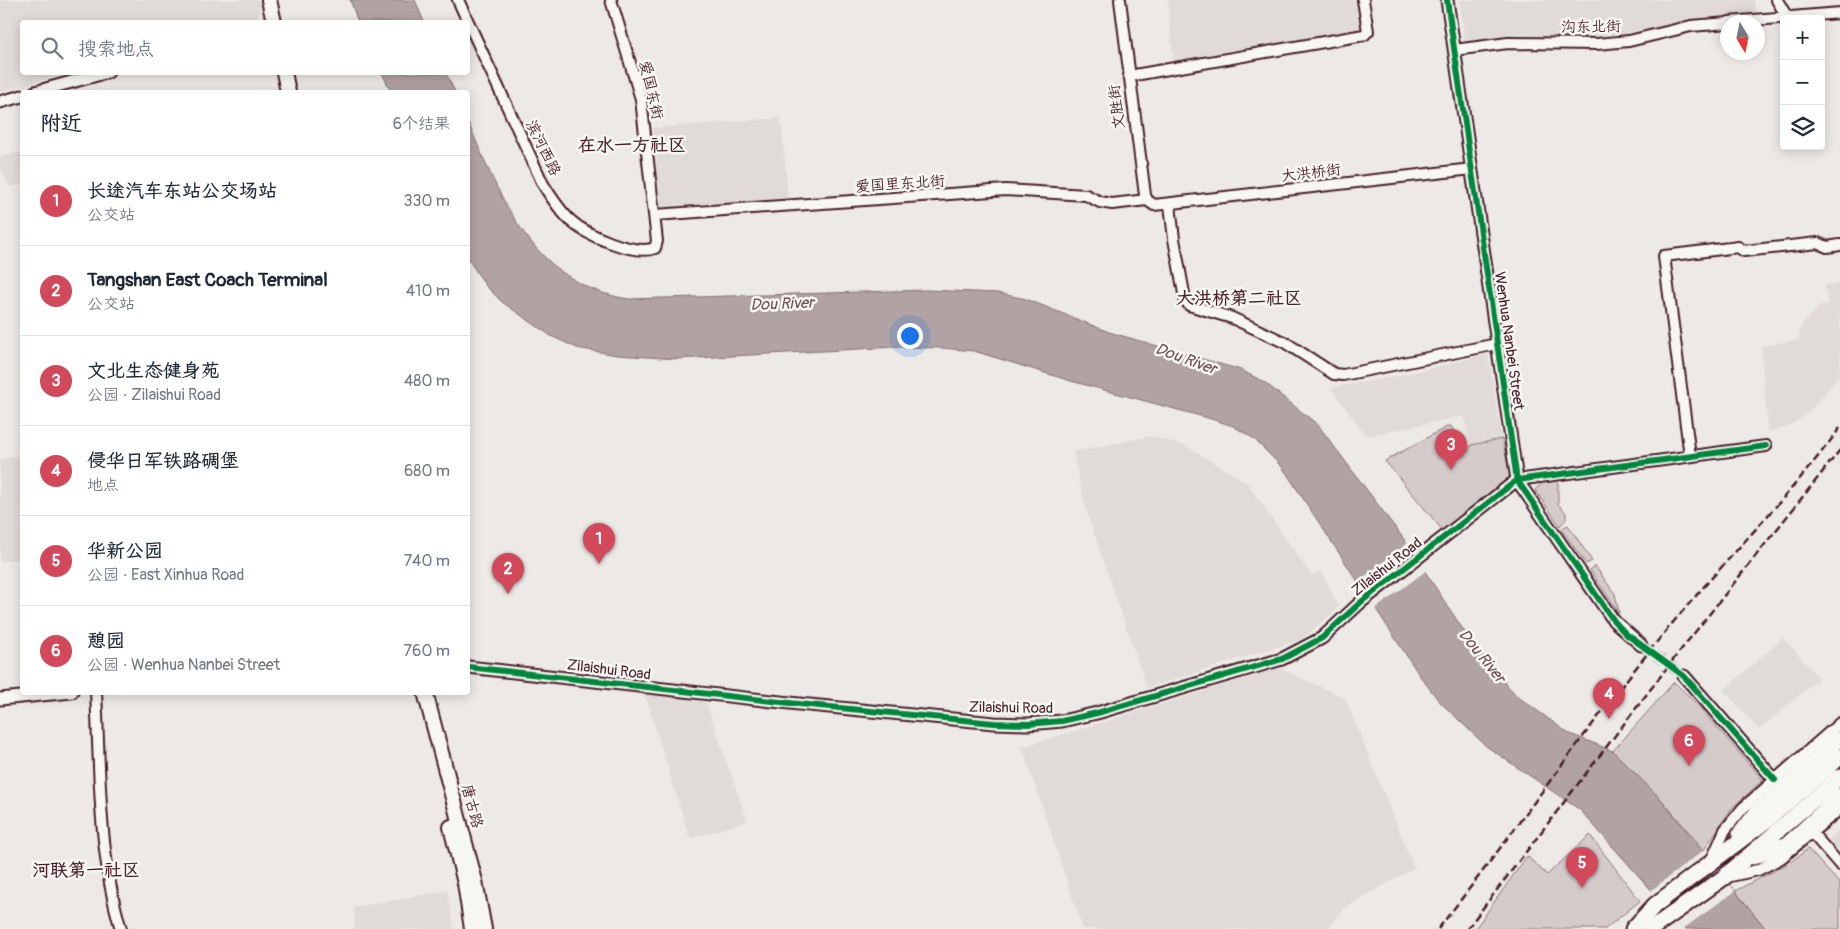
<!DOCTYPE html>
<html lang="zh">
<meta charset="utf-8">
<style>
body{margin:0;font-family:Pangolin,"LXGW WenKai TC",sans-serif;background:#f6f6f7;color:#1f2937}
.controls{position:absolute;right:15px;top:15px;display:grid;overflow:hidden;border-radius:5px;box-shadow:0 2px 12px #0003}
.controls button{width:45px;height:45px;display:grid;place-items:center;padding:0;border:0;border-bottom:1px solid #e0e1e3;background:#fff;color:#1f2937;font:25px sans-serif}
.compass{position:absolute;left:1720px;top:15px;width:45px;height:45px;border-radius:50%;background:#fff;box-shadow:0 2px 12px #0003;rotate:170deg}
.you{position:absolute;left:909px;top:335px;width:18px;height:18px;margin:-12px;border:4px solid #fff;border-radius:50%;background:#1a73e8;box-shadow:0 0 0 8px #1a73e833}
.badge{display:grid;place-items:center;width:32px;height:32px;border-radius:50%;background:#d1495b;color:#fff;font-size:16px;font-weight:700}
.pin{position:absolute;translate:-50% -41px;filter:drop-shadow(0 1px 2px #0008)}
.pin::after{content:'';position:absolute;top:26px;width:18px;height:15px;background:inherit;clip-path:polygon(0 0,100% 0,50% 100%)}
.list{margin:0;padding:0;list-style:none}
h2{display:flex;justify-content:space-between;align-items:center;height:65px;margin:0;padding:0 20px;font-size:21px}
h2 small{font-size:16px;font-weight:400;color:#747a83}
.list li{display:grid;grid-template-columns:32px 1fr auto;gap:15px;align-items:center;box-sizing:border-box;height:90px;padding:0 20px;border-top:1px solid #e0e1e3}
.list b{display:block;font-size:19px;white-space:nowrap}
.list p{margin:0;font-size:16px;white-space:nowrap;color:#747a83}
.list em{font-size:16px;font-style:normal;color:#747a83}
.icon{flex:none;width:28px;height:28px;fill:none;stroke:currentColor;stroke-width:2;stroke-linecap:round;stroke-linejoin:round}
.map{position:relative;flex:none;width:1840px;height:929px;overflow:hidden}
.search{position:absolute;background:#fff;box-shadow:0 2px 12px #0003;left:20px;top:20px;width:450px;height:55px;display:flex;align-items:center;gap:12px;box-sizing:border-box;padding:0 18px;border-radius:5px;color:#747a83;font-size:19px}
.panel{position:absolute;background:#fff;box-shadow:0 2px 12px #0003;left:20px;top:90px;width:450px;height:605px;border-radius:5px}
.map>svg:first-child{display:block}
.built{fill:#e0dad8}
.green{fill:#d4cbca;stroke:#8f757a}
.water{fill:#b1a2a3;stroke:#886e73}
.pier{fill:#ece9e6}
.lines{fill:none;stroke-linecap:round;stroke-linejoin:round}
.tertiary-tunnel{stroke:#ccc1c1;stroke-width:11;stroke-dasharray:11 5.5;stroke-linecap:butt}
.minor-casing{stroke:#4a1f2b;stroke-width:14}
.tertiary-casing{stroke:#4a1f2b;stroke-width:15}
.secondary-casing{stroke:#4a1f2b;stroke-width:18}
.primary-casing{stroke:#4a1f2b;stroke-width:19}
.minor{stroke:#f6f6f2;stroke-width:10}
.tertiary{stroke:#f6f6f2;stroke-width:11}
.secondary{stroke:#f6f6f2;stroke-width:14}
.primary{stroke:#f6f6f2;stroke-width:15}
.rail{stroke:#4a1f2b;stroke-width:2.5;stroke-dasharray:8 4;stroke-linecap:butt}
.cycleway-casing{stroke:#f6f6f2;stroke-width:9}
.cycleway{stroke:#00873e;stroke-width:6}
.labels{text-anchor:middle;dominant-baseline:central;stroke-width:5;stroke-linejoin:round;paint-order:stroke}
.street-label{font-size:15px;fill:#4a1f2b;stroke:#f6f6f2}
.water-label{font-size:16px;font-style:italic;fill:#6e4d55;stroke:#f6f6f2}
.quarter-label{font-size:18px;font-weight:bold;fill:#4a1f2b;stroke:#f6f6f2}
</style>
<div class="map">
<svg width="1840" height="929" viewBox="0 0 1840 929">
<rect width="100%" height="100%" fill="#ece9e6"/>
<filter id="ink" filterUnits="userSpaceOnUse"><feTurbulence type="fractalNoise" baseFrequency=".02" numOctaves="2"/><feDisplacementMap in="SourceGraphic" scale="10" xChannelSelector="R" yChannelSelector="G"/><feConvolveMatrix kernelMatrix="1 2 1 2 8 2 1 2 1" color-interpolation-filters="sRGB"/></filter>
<g filter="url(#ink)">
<!-- built -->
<path class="built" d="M0,0H259L260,5L259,14L253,22H22V72L69,73L0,91Z
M1168,0H1367L1372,35L1174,70Z
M1460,0H1754L1757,16L1669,25L1637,34L1598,38L1464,42Z
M781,118L788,199L661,209L653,128Z
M22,152V184L9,187L0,166V157Z
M1840,284V375L1813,408L1797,421L1784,428L1768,431L1761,346L1799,340L1801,326L1819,307L1828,303L1825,285Z
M1488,354L1502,439L1471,445L1464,416L1366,436L1331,388L1413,373Z
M1150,436L1186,446L1247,483L1311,575L1321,571L1339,607L1302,639L1147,688L1086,510L1073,452Z
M22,455V558L0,562V459Z
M1783,638L1819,678L1759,730L1724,690Z
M1279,668L1345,698L1414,868L1346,907L1328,929H1083L1022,747Z
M645,694L706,702L747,821L690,839Z
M1840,830V855L1827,841Z
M447,891L454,929H355L354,907Z"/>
<!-- green -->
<path class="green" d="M1450,425L1468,452L1471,445L1502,439L1511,479L1444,532L1385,461Z
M1558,480V504L1566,513V519L1560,526L1535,490L1542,483Z
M1568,525L1592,561L1586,564L1561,529Z
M1595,566L1615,594L1619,613L1590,570Z
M1674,682L1695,702L1763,780L1732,808L1704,850L1660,798L1613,751Z
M1590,835L1640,901L1605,929H1475L1527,856L1547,875Z
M1808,849L1840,884V929H1766L1735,891L1789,863Z"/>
<!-- water -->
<path class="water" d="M350,0H415L424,22H358Z
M382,73H446L455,92H391Z
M468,122C501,200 534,285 629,299L927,290L997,293L1026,299L1109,332L1241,370L1264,382L1318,425L1403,538L1464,631L1496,673L1517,696L1568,733L1613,751L1660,798L1766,929H1686L1580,810L1486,746L1439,701L1420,676L1283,468L1253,438L1233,426L1208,418L1071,381L974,351L942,348L896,347L678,359L617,355L577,348L551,336L502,302L486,286L468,259Z"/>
<!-- pier -->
<path class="pier" d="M1409,542L1427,570L1374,610L1356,583Z
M1704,850L1735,891L1683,929L1649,892Z"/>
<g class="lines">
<!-- tertiary-tunnel -->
<path class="tertiary-tunnel" d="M1641,645L1684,676"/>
<!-- minor casing -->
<g class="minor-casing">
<path id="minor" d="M458,0L543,184C551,197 560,211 571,221C586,235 635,256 655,248L657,241L641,99L611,0
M1120,0L1145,195L1147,200L1154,205L1472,169
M1777,0L1787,17
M1729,22L1840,13
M1454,50L1508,43L1597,44L1629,41L1691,26L1728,23
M1129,76L1364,35L1368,31L1363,0
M1170,205L1174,239L1185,299L1189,305L1232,318L1286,343L1334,374L1343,375L1497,344
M655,215L1006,190L1086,195L1100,202L1112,204L1147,200
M1690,456L1664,256L1738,247L1744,251L1818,243L1827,247L1840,245
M1517,480L1766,446
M96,692C100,770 98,854 121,929
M1812,833L1840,865
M1712,859L1725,830L1743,808L1840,723
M1726,877L1758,870L1781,858L1840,809"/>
</g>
<!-- tertiary casing -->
<g class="tertiary-casing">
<path id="tertiary" d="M1447,0L1517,480L1614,621L1641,645
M35,92L108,72
M0,102L22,96
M468,667L799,704L994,723L1028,724L1062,721L1097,713L1282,659L1322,638L1361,602L1517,480
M1684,676L1775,780
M0,699L72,692"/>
</g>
<!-- secondary casing -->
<g class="secondary-casing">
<path id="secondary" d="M269,0L274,22
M284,72L288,92
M425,692L475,881L484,929
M451,827L465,883L472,929"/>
</g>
<!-- primary casing -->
<g class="primary-casing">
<path id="primary" d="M1740,834L1757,812L1840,739
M1753,857L1788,844L1840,796
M1633,929L1655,905L1767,820L1840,757
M1651,929L1723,878L1840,777"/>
</g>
<!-- minor -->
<use href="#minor" class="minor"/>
<!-- tertiary -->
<use href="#tertiary" class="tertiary"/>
<!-- secondary -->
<use href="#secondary" class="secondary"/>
<!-- primary -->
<use href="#primary" class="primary"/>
<!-- rail -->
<path class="rail" d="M1438,929C1514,833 1583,732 1660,638C1719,566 1785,502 1840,428
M1467,929L1676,656L1840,450"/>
<!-- cycleway casing -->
<g class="cycleway-casing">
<path id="cycleway" d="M1447,0L1517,480L1614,621L1626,634L1684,676L1775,780
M468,667L799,704L994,723L1028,724L1062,721L1097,713L1282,659L1322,638L1361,602L1517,480L1766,446"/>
</g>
<!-- cycleway -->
<use href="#cycleway" class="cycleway"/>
</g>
</g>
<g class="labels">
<!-- street labels -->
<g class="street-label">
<text transform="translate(1591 27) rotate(-1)">沟东北街</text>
<text transform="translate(651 90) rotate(77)">爱国东街</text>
<text transform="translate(1117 107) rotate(-97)">文胜街</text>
<text transform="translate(543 148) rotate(64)">滨河西路</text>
<text transform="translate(1311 173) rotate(-7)">大洪桥街</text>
<text transform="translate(900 184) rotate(-4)">爱国里东北街</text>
<text transform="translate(1509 341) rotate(82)">Wenhua Nanbei Street</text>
<text transform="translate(1387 567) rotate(-38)">Zilaishui Road</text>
<text transform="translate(609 670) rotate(7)">Zilaishui Road</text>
<text transform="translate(1011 708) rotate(1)">Zilaishui Road</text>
<text transform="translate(472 806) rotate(75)">唐古路</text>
</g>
<!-- water labels -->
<g class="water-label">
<text transform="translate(782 304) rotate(-2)">Dou River</text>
<text transform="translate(1186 359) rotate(20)">Dou River</text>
<text transform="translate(1482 656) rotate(51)">Dou River</text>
</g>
<!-- quarter labels -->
<g class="quarter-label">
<text x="632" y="145">在水一方社区</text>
<text x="1239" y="298">大洪桥第二社区</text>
<text x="86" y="870">河联第一社区</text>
</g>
</g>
</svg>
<div class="controls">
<button>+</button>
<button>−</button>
<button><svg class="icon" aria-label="layers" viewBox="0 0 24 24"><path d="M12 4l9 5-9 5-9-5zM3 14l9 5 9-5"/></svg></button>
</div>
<svg class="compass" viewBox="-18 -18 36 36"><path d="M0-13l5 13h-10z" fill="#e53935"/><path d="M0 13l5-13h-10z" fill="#747a83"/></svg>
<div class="you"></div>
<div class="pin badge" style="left:599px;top:564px">1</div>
<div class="pin badge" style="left:508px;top:594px">2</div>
<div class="pin badge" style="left:1451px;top:470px">3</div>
<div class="pin badge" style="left:1609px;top:719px">4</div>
<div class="pin badge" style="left:1582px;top:888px">5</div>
<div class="pin badge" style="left:1689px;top:766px">6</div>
<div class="search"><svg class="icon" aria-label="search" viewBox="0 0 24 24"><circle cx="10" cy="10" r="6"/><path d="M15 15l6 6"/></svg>搜索地点</div>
<section class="panel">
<h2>附近<small>6个结果</small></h2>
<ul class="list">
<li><span class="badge">1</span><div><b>长途汽车东站公交场站</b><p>公交站</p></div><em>330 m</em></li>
<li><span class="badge">2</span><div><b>Tangshan East Coach Terminal</b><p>公交站</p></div><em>410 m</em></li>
<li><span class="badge">3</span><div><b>文北生态健身苑</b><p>公园 · Zilaishui Road</p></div><em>480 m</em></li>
<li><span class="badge">4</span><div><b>侵华日军铁路碉堡</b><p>地点</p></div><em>680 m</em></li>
<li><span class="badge">5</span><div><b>华新公园</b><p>公园 · East Xinhua Road</p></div><em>740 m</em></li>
<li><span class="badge">6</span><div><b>憩园</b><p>公园 · Wenhua Nanbei Street</p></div><em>760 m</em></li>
</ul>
</section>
</div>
